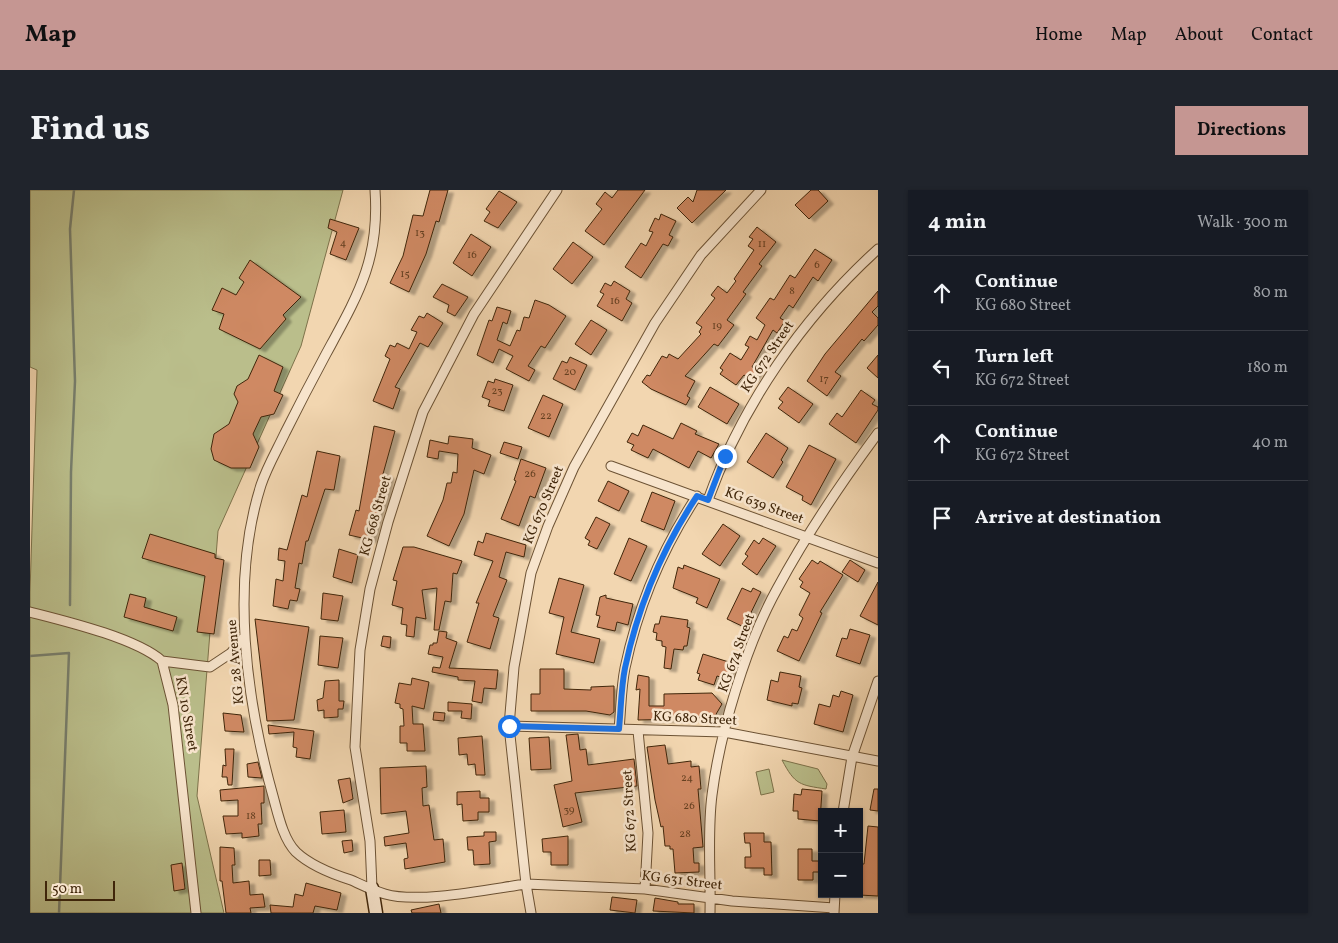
<!DOCTYPE html>
<meta charset="utf-8">
<style>
body{margin:0;font-family:Vollkorn,serif;background:#20242c;color:#f1f3f6}
.controls{position:absolute;right:15px;bottom:15px;display:grid;overflow:hidden;border-radius:0px;box-shadow:0 1px 4px #0004}
.controls button{width:45px;height:45px;display:grid;place-items:center;padding:0;border:0;border-bottom:1px solid #363941;background:#171b24;color:#f1f3f6;font:25px sans-serif}
.scale{position:absolute;left:15px;bottom:12px;width:70px;box-sizing:border-box;padding-left:5px;border:2px solid #40260a;border-top:0;font-size:14px;line-height:18px;white-space:nowrap;color:#40260a;-webkit-text-stroke:4px #f7e4cc;paint-order:stroke}
.stop{position:absolute;width:15px;height:15px;margin:-11px;border:4px solid #1a73e8;border-radius:50%;background:#fff}
.stop.end{background:#1a73e8;border-color:#fff;box-shadow:0 1px 5px #0008}
.list{margin:0;padding:0;list-style:none}
h2{display:flex;justify-content:space-between;align-items:center;height:65px;margin:0;padding:0 20px;font-size:21px}
h2 small{font-size:16px;font-weight:400;color:#9ea1a6}
.list li{display:grid;grid-template-columns:32px 1fr auto;gap:15px;align-items:center;box-sizing:border-box;height:75px;padding:0 20px;border-top:1px solid #363941}
.list b{display:block;font-size:19px;white-space:nowrap}
.list p{margin:0;font-size:16px;white-space:nowrap;color:#9ea1a6}
.list em{font-size:16px;font-style:normal;color:#9ea1a6}
.icon{flex:none;width:28px;height:28px;fill:none;stroke:currentColor;stroke-width:2;stroke-linecap:round;stroke-linejoin:round}
.map{position:relative;flex:none;width:848px;height:723px;overflow:hidden;border-radius:0px}
header{display:flex;align-items:center;gap:30px;box-sizing:border-box;height:70px;padding:0 25px;background:#c59692;color:#111}
header strong{font-size:24px}
nav{display:flex;gap:28px;margin-inline-start:auto;font-size:18px}
.intro{display:flex;align-items:center;justify-content:space-between;box-sizing:border-box;height:120px;padding:0 30px}
h1{margin:0;font-size:35px}
.button{padding:12px 22px;border-radius:0px;background:#c59692;color:#111;font-size:18px;font-weight:700}
main{display:flex;gap:30px;padding:0 30px}
aside{flex:1;background:#171b24;border-radius:0px;box-shadow:0 1px 4px #0004}
.map>svg:first-child{display:block}
.green{fill:#babe8b;stroke:#7d724a}
.lines{fill:none;stroke-linecap:round;stroke-linejoin:round}
.stream{stroke:#777e6c;stroke-width:2.5}
.building{fill:#cf8964;stroke:#40260a;filter:url(#shadow)}
.minor-casing{stroke:#6c5234;stroke-width:11}
.secondary-casing{stroke:#40260a;stroke-width:15}
.minor{stroke:#f7e4cc;stroke-width:9}
.secondary{stroke:#f7e4cc;stroke-width:12}
.route{stroke:#1a73e8;stroke-width:6}
.labels{text-anchor:middle;dominant-baseline:central;stroke-width:5;stroke-linejoin:round;paint-order:stroke}
.number-label{font-size:11px;fill:#643f20}
.street-label{font-size:14px;fill:#40260a;stroke:#f7e4cc}
</style>
<header>
<strong>Map</strong>
<nav><a>Home</a><a>Map</a><a>About</a><a>Contact</a></nav>
</header>
<div class="intro"><h1>Find us</h1><a class="button">Directions</a></div>
<main>
<div class="map">
<svg width="848" height="723" viewBox="0 0 848 723">
<defs>
<filter id="shadow"><feDropShadow dx="5.5" dy="3" stdDeviation="1" flood-color="#0004"/></filter>
</defs>
<rect width="100%" height="100%" fill="#f2d6b0"/>
<filter id="stains"><feTurbulence type="fractalNoise" baseFrequency=".004" numOctaves="4"/><feColorMatrix values="0 0 0 0 .2 0 0 0 0 .09 0 0 0 0 .02 0 0 0 .5 -.17"/></filter>
<radialGradient id="worn" r=".72"><stop offset=".6" stop-color="#630" stop-opacity="0"/><stop offset="1" stop-color="#630" stop-opacity=".3"/></radialGradient>
<!-- green -->
<path class="green" d="M0,0H313L271,156L188,341L167,606L194,723H0V402L7,180L0,177Z
M752,570L788,579L797,594L796,599C770,595 765,595 752,570Z
M739,579L744,602L731,605L726,582Z"/>
<g class="lines">
<!-- stream -->
<path class="stream" d="M40,415L41,282L45,191L40,39L44,0
M0,466L39,463L29,723"/>
</g>
<!-- building -->
<path class="building" d="M400,0H418L409,32L406,31L396,64L379,102L360,93L373,66L383,25L393,26Z
M588,0H615L574,55L555,41L572,19L566,14L575,2L582,8Z
M667,0H696L662,33L647,18L658,7L663,12Z
M781,0H788L798,11L779,29L765,15Z
M469,1L487,12L468,38L454,31L460,22L456,19Z
M631,24L646,31L639,45L643,47L638,56L633,54L611,88L595,77L611,53L616,56L623,42L619,41L625,28L629,30Z
M300,29L329,38L316,70L300,64L307,42L298,38Z
M727,37L746,52L729,74L732,76L713,102L716,104L697,130L704,135L688,156L684,154L655,186L665,191L657,206L660,208L656,215L621,199L612,192L617,185L620,186L632,166L637,168L639,164L648,169L671,144L669,142L672,137L666,133L685,108L681,105L688,96L697,103L706,91L704,89L724,60L718,56L723,49L719,47Z
M441,44L461,57L442,86L423,73Z
M543,52L563,67L542,94L523,79Z
M785,59L802,70L788,91L783,87L763,118L759,115L750,128L755,131L747,143L743,140L722,177L728,181L722,190L714,185L706,195L690,184L693,180L690,178L700,163L711,170L719,157L715,155L720,146L727,150L735,135L726,128L740,108L744,110L760,85L765,88Z
M220,70L271,107L253,125L256,129L230,159L189,139L194,124L182,120L192,98L206,105L214,92L209,88Z
M584,91L600,101L596,109L602,113L592,131L567,116L574,104L570,102L575,93L581,96Z
M412,94L438,107L425,126L417,122L419,115L403,107Z
M848,101V116L842,122L848,128V135L834,151L832,149L805,182L811,186L797,206L777,191L795,164Z
M505,110L519,115L536,126L515,158L511,156L498,176L505,180L499,191L476,179L483,166L469,159L463,173L447,165L459,130L462,131L467,117L481,121L477,134L473,132L467,150L480,156L487,140L490,141L494,127L499,128Z
M397,123L413,133L398,157L390,153L365,197L370,199L363,219L343,211L360,169L355,166L360,155L365,157L367,153L379,159L387,142L381,140L389,126L394,128Z
M561,130L577,140L561,165L545,154Z
M229,165L253,177L244,201L253,205L244,224L231,227L223,244L229,257L220,278H201L184,270L181,259L184,244L199,234L208,212L204,204L207,196L218,189Z
M848,165V188L837,178Z
M540,167L557,175L545,200L523,189L532,171L537,173Z
M465,189L483,195L474,221L458,216L460,210L452,207L458,191L464,193Z
M680,197L709,214L697,234L668,217Z
M758,197L783,214L769,233L748,218L753,212L749,209Z
M831,200L845,210L842,214L848,217V220L826,253L799,234L807,223L812,227Z
M513,205L533,214L519,247L498,238Z
M651,233L667,241L665,244L689,254L681,268L668,261L659,278L623,259L618,268L601,260L604,255L597,252L602,243L608,246L613,235L643,249Z
M344,236L365,241L353,284L359,286L353,316H350L341,350L319,345L326,320L329,321Z
M736,243L758,258L751,270L753,272L743,288L717,272Z
M419,246L443,249L442,258L461,265L454,284L444,280L434,324L419,356L397,346L413,310L417,293H421L423,282L427,283L428,264L409,261L408,269L397,267L400,250L418,254Z
M474,252L492,257L488,269L470,263Z
M779,255L806,269L781,315L772,310L773,306L756,297Z
M287,261L310,266L304,300L295,299L278,351H276L272,374L269,373L265,398L270,399L267,411L260,410L258,419L243,416L246,389L253,391L255,371L248,370L249,358L257,360L272,305L277,307Z
M491,269L516,278L505,308L500,306L489,336L471,329L486,291L484,290Z
M578,291L599,301L589,321L568,311Z
M622,302L645,311L634,340L611,331Z
M566,327L580,334L567,359L558,355L560,351L555,348Z
M693,334L710,346L690,376L672,364Z
M456,343L496,355L494,367L476,362L469,387L477,390L463,426L469,428L460,459L437,452L449,413H446L463,371L444,365L448,351L453,353Z
M120,344L185,364V368L194,370L184,444L167,442L175,386L112,368Z
M599,348L617,356L601,391L584,384Z
M733,348L746,356L727,385L712,374L718,366L715,364L724,350L729,354Z
M373,357H384L432,371L427,384L423,383L421,412L415,411L409,440H404L407,398L392,400L396,429L386,427L384,447L376,446L377,435L371,434L373,418L362,415L367,391L363,390Z
M309,359L328,365L322,393L303,387Z
M782,370L788,374L790,371L813,385L790,422L792,423L769,471L747,461L754,446L758,448L762,439L767,441L773,428L769,425L780,403L770,397L773,392L769,389Z
M820,370L835,380L828,392L812,382Z
M654,375L690,389L677,418L666,413L668,408L643,398L648,377L653,379Z
M529,388L554,395L541,442L570,449L564,473L526,464L534,427L519,423Z
M848,392V435L830,426Z
M712,398L721,402L723,398L731,402L714,437L697,429Z
M293,403L313,406L308,431L291,429Z
M100,404L116,408L114,417L147,427L143,441L94,427Z
M576,405V408L603,414L598,435L587,432L585,441L567,437L570,426L566,425L570,407Z
M631,426L658,430L657,437L660,438L657,456H654L653,460L644,459L641,479L634,478L636,457L632,456V451L626,450L627,443L623,442L625,434H629Z
M225,429L279,437L264,530L237,531Z
M820,439L840,445L830,474L806,466L812,448L817,449Z
M409,441L417,442L416,448L427,452L419,478L468,480L466,499L454,498L452,513L442,511L445,491L428,490V487L402,482L403,477L410,478L413,467L398,464L400,455H403V453H407Z
M290,446L313,448L308,478L288,475Z
M353,446L361,447L360,458L351,456Z
M673,464L702,473L697,489L687,486L684,495L668,490L670,484L667,483Z
M510,479H534V499L561,500V497L584,496V522L580,525L556,521H501V504H510Z
M750,482L771,486L769,497L772,498L768,514L762,513V516L737,510L741,490L748,492Z
M608,485L619,487V516H634V504L682,503L692,514L685,526L657,529L608,530L610,499L606,500Z
M382,488L399,492L394,519L382,516L383,534H393L395,561H377V553H370V536H374L373,519L370,518V514L365,513L369,493L381,495Z
M309,490V511H314L313,519H308V527L294,528V520L288,521L287,510L293,508L295,491Z
M811,501L823,505L813,542L784,534L789,514L800,517L803,505L809,507Z
M418,512L442,514L441,529L431,528L432,521H418Z
M404,522L415,523L414,531L403,530Z
M193,523L211,525L214,542L195,541Z
M238,535L284,541L280,569L266,567L267,558L263,557L264,542L239,544Z
M548,544L550,560L556,559L558,575L604,569L607,596L545,603L552,632L533,637L524,595L542,591L536,545Z
M452,546L455,585H446L445,574L438,575L437,564L429,565L428,548Z
M519,547L521,579L501,580L499,548Z
M635,555L638,574L661,571V577L669,576L671,599H668L673,657L663,658L664,673H669V682L645,683L643,659H640V656H635L633,636L631,637L625,610L617,557Z
M195,559H204L202,595H198L197,587H192L193,575L196,576Z
M228,572L232,588L218,587L217,574Z
M396,576L397,597L392,598L393,616L399,615L404,650L413,649L415,672L375,679L374,669L378,668L376,653L355,656L354,647L379,643L376,621L351,624L350,578Z
M320,588L323,609L313,613L308,590Z
M234,596V613H231L232,634H228L229,646L212,648V643L196,644L193,626H208V610L191,611L190,600Z
M772,599L792,601L790,631L768,629V621H763L764,604L771,605Z
M844,599H848V621L840,620Z
M450,601V608H459V622H448V630L433,631L432,614L427,615V602Z
M314,620L316,642L292,644L290,622Z
M838,636L848,637V706L829,705L830,674H834Z
M454,642H466V651L459,652L460,674L444,675L443,660H438L437,647L454,646Z
M714,643H734V652H741L742,685H734V678H715V667H721L720,653H715Z
M538,646V675H521V662H513L512,649Z
M322,650L323,661L314,663L312,651Z
M190,657L204,658L205,675H202L203,693L219,691L220,705L233,704L235,717L220,718L221,723H196L192,691H190Z
M768,659H782V671H790V682H783V690H768Z
M229,670H240L241,685L229,686Z
M152,673L155,699L144,701L141,675Z
M276,693L311,703L307,720L285,716L283,723H241L240,715L263,717L265,704L273,706Z
M582,707L607,710L605,723L580,720Z
M625,708L648,712V714H664V723L623,721Z
M409,714L411,723H382L381,720Z"/>
<g class="lines">
<!-- minor casing -->
<g class="minor-casing">
<path id="minor" d="M345,0C350,69 328,105 296,164C282,190 268,217 255,243C247,260 237,277 231,295C200,392 216,510 243,606C248,624 253,649 266,662C281,676 302,684 321,690C332,695 344,701 355,704C389,714 460,699 496,694L501,723
M731,0L671,65L625,133L544,277L518,336L501,383L484,477L479,536L496,694L615,699L702,711L804,718
M581,276L848,373
M678,310C712,215 773,127 848,59
M0,422C35,431 106,448 132,471L143,515L166,723
M132,471L180,477L201,463L215,446
M479,536L694,542L848,571
M589,539C591,519 591,498 595,478C608,416 632,359 667,306
M608,541L618,643L615,699
M813,622L822,567L848,491
M342,698L340,651L325,557L330,460L340,399L358,332L393,222L444,124L527,0
M680,723C681,684 677,644 682,605C690,542 716,455 747,399C776,345 811,293 848,243
M804,723L805,704"/>
</g>
<!-- secondary casing -->
<g class="secondary-casing">
<path id="secondary" d="M342,698L346,723"/>
</g>
<!-- minor -->
<use href="#minor" class="minor"/>
<!-- secondary -->
<use href="#secondary" class="secondary"/>
</g>
<g class="lines">
<!-- route -->
<path class="route" d="M479,536L589,539C591,519 591,498 595,478C608,416 632,359 667,306L678,310L695,266"/>
</g>
<g class="labels">
<!-- number labels -->
<g class="number-label">
<text x="390" y="43">13</text>
<text x="313" y="53">4</text>
<text x="732" y="54">11</text>
<text x="442" y="65">16</text>
<text x="787" y="75">6</text>
<text x="375" y="84">15</text>
<text x="762" y="101">8</text>
<text x="585" y="111">16</text>
<text x="687" y="136">19</text>
<text x="540" y="182">20</text>
<text x="794" y="189">17</text>
<text x="467" y="201">23</text>
<text x="516" y="226">22</text>
<text x="500" y="284">26</text>
<text x="657" y="588">24</text>
<text x="659" y="616">26</text>
<text x="539" y="620">39</text>
<text x="221" y="626">18</text>
<text x="655" y="644">28</text>
</g>
<!-- street labels -->
<g class="street-label">
<text transform="translate(738 167) rotate(-56)">KG 672 Street</text>
<text transform="translate(514 315) rotate(-67)">KG 670 Street</text>
<text transform="translate(734 316) rotate(20)">KG 639 Street</text>
<text transform="translate(346 326) rotate(-74)">KG 668 Street</text>
<text transform="translate(707 463) rotate(-70)">KG 674 Street</text>
<text transform="translate(206 472) rotate(-95)">KG 28 Avenue</text>
<text transform="translate(156 524) rotate(80)">KN 10 Street</text>
<text transform="translate(665 529) rotate(3)">KG 680 Street</text>
<text transform="translate(600 621) rotate(-93)">KG 672 Street</text>
<text transform="translate(652 691) rotate(7)">KG 631 Street</text>
</g>
</g>
<rect width="100%" height="100%" filter="url(#stains)"/>
<rect width="100%" height="100%" fill="url(#worn)"/>
</svg>
<div class="controls">
<button>+</button>
<button>−</button>
</div>
<div class="scale">50 m</div>
<div class="stop" style="left:479px;top:536px"></div>
<div class="stop end" style="left:695px;top:266px"></div>
</div>
<aside>
<h2>4 min<small>Walk · 300 m</small></h2>
<ul class="list">
<li><svg class="icon" aria-label="ahead" viewBox="0 0 24 24"><path d="M12 20V5M6 11l6-6 6 6"/></svg><div><b>Continue</b><p>KG 680 Street</p></div><em>80 m</em></li>
<li><svg class="icon" aria-label="left" viewBox="0 0 24 24"><path d="M17 20v-9H6M10 6l-5 5 5 5"/></svg><div><b>Turn left</b><p>KG 672 Street</p></div><em>180 m</em></li>
<li><svg class="icon" aria-label="ahead" viewBox="0 0 24 24"><path d="M12 20V5M6 11l6-6 6 6"/></svg><div><b>Continue</b><p>KG 672 Street</p></div><em>40 m</em></li>
<li><svg class="icon" aria-label="arrive" viewBox="0 0 24 24"><path d="M6 21V4h12l-3 4 3 4H6"/></svg><div><b>Arrive at destination</b></div></li>
</ul>
</aside>
</main>
